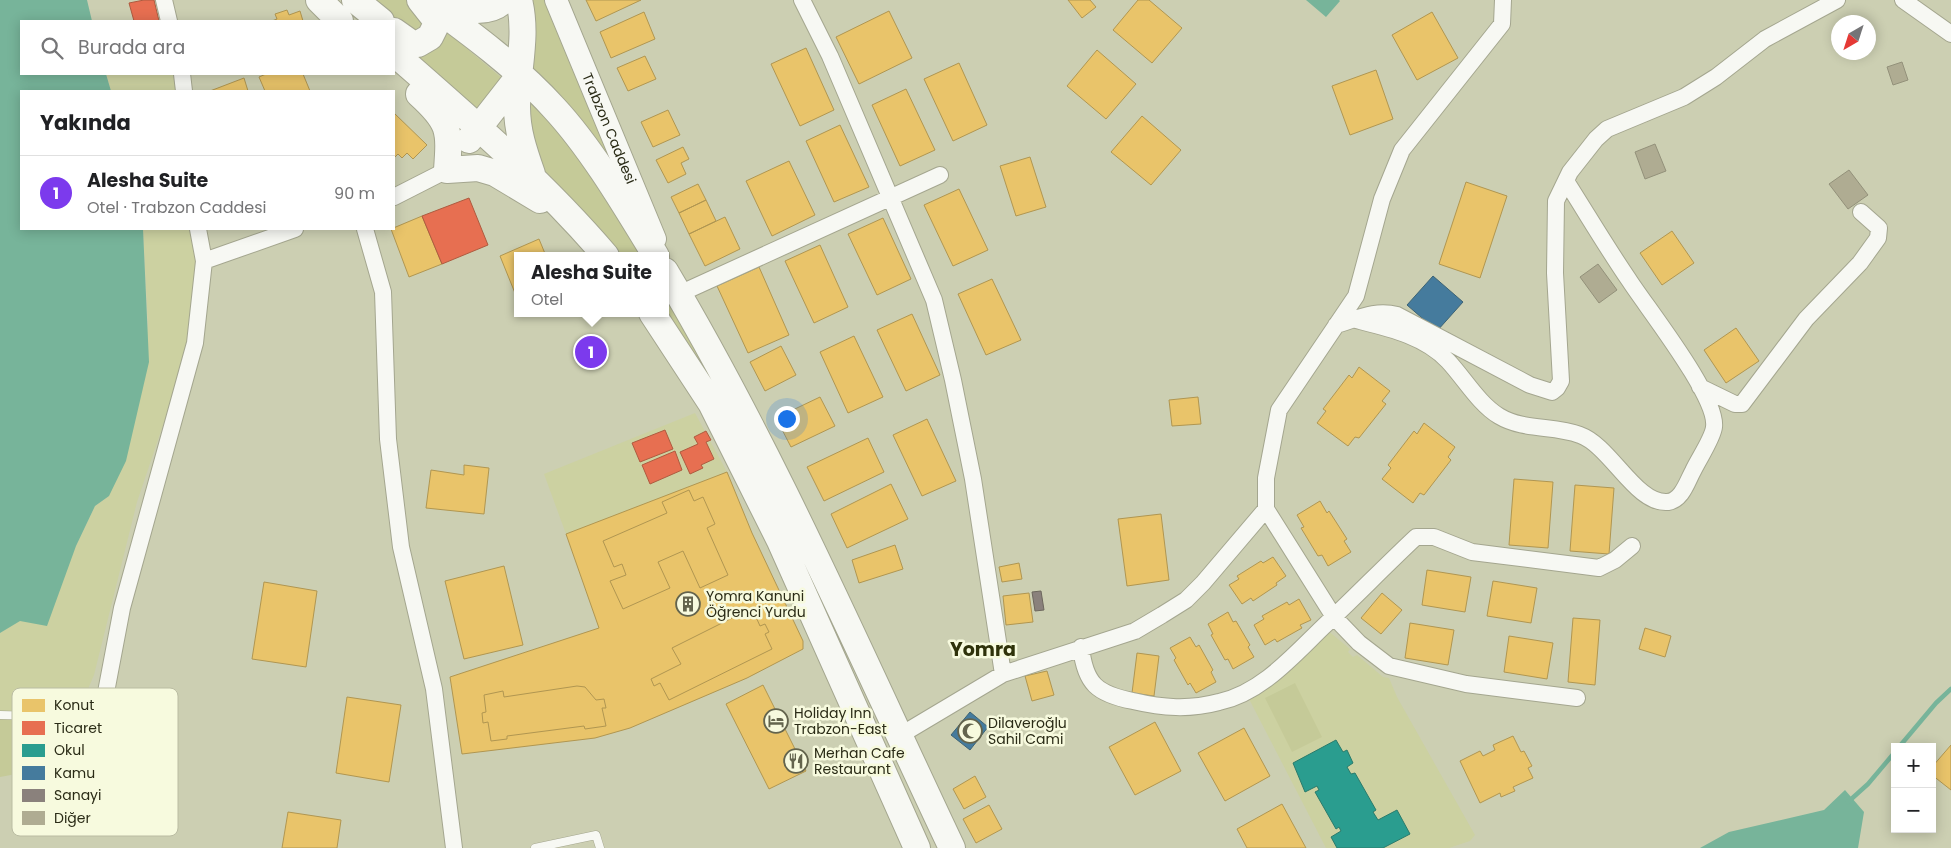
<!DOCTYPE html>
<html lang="tr">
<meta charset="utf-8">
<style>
body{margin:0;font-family:Poppins,sans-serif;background:#f6f6f6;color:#202124}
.controls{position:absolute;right:15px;bottom:15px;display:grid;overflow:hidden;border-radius:0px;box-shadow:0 2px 12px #0003}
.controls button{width:45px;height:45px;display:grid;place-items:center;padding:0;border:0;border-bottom:1px solid #e0e0e0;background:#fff;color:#202124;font:25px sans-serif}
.compass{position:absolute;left:1831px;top:15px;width:45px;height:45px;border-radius:50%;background:#fff;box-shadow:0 2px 12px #0003;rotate:219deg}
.you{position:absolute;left:786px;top:418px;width:18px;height:18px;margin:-12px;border:4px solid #fff;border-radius:50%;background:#1a73e8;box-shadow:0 0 0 8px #1a73e833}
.badge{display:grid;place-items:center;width:32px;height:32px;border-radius:50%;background:#7c3aed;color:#fff;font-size:16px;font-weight:700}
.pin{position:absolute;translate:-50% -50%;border:2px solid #fff;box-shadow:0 1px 5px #0006}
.popup{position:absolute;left:514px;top:252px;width:155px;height:65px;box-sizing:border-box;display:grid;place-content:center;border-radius:0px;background:#fff;filter:drop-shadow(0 1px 4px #0005);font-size:16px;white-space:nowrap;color:#757577}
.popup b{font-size:19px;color:#202124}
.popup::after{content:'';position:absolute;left:50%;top:100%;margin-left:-10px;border:10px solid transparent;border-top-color:#fff}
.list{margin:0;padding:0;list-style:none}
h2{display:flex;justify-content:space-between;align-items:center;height:65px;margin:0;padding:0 20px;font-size:21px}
h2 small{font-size:16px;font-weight:400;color:#757577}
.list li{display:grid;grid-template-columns:32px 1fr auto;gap:15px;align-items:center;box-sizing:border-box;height:75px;padding:0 20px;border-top:1px solid #e0e0e0}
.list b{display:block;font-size:19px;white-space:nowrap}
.list p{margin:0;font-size:16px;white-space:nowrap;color:#757577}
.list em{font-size:16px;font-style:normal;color:#757577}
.icon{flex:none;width:28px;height:28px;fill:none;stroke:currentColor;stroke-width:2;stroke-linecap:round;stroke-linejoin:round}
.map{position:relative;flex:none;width:1951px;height:848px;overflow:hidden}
.search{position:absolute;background:#fff;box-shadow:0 2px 12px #0003;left:20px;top:20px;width:375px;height:55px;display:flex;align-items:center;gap:12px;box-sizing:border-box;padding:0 18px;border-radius:0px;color:#757577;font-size:19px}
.panel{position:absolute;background:#fff;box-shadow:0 2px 12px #0003;left:20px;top:90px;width:375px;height:140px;border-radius:0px}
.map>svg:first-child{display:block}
.built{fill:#ccd1a1}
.green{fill:#c5ca98}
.water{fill:#77b49a}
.homes{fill:#e9c46a;stroke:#b09651}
.shops{fill:#e76f51;stroke:#ae5b3f}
.schools{fill:#2a9d8f;stroke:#2a7b6b}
.public{fill:#457b9d;stroke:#3d6374}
.industry{fill:#8a817c;stroke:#6d675d}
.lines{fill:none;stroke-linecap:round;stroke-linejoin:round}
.stream{stroke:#77b49a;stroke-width:4.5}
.building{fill:#afac92;stroke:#93917a}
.service-casing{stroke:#a4a68f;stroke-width:9}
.minor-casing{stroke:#a4a68f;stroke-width:18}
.secondary-casing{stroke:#a4a68f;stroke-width:24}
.trunk-casing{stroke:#a4a68f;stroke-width:28}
.service{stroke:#f7f8f3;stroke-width:8}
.minor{stroke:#f7f8f3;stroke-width:16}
.secondary{stroke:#f7f8f3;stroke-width:22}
.trunk{stroke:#f7f8f3;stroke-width:26}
.labels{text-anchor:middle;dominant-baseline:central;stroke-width:5;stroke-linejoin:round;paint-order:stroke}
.street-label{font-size:14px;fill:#2a2b16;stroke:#f7fade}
.poi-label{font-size:14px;fill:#2a2b16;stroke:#f7fade;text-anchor:start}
.district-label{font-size:19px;font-weight:bold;fill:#2f320a;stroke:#f7fade}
.key{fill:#f7fade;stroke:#babca2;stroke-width:1}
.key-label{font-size:14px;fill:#2a2b16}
</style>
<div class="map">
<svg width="1951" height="848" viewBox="0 0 1951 848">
<rect width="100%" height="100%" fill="#cccfb2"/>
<!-- built -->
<path class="built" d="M106,74H173L176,91H111Z
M143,229H192L198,266L191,342L137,502L94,675L85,696L53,708L55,720L0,744V633L20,620L76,546L95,506L109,496L148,325Z
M695,413L727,472L566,534L544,474Z
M1327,630L1350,649L1348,652L1353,657L1357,655L1383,677L1389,678L1397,697L1475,835L1470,841L1449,848H1326L1248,697Z"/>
<!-- green -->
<path class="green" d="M365,0H407L426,17L421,37Z
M527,0H544L637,214L528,74Z
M440,26L503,79L477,113L397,40Z
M526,87L555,123L642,256H611L540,175L531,146Z
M665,289L724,395L717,398L665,313Z
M1295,683L1322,737L1292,752L1265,698Z
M71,713L49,768L0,777V715Z"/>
<!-- water -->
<path class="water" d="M0,0H87L92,21H21V74H106L111,91H21V229H143L149,362L126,461L109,496L95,506L76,546L47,626L20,621L0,633Z
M1306,0H1339L1340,1L1326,17Z
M1845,790L1864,812L1858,848H1700L1729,832L1824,810Z"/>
<!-- homes -->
<path class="homes" d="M586,0H641L596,21Z
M1068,0H1090L1096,7L1082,18Z
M1138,0H1149L1182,28L1152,63L1113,30Z
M287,10L289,15L300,11L303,21H272L277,19L275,14Z
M889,11L912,58L859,84L836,37Z
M644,12L655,39L611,58L600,32Z
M1432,12L1458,58L1417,80L1392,35Z
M806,48L834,110L800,126L771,64Z
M1097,50L1136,84L1106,119L1067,86Z
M645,56L656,79L628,91L617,68Z
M959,63L987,125L953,141L924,79Z
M1376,70L1393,119L1350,135L1332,86Z
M266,74H303L310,91H265L259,77Z
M244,78L248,91H210Z
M906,89L935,150L900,166L872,105Z
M668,110L680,135L653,147L641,122Z
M394,113L427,145L413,159L407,153L402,158L398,154L394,158Z
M1142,116L1181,150L1151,185L1111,152Z
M840,125L869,187L834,202L806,141Z
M683,147L689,159L681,163L686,174L668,183L656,160Z
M1030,157L1046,207L1016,216L1000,166Z
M789,161L815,215L772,236L746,181Z
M1466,182L1507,196L1480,278L1439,264Z
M698,184L706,200L679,213L671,197Z
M959,189L988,250L953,266L924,205Z
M706,200L716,221L689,234L679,213Z
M422,216L442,264L409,277L391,229Z
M725,217L740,249L705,266L689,234Z
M883,218L911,279L877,295L848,234Z
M1672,231L1694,263L1662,285L1640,253Z
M539,239L546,256H517V298L500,256Z
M820,245L848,307L814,323L785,261Z
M759,267L789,335L748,353L717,286Z
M992,279L1021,340L986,355L958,294Z
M912,314L940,375L906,391L877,330Z
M1736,328L1759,361L1726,383L1704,350Z
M854,336L883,397L848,413L820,352Z
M781,346L796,375L765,391L750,362Z
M1359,367L1390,391L1382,401L1386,404L1359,438L1355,437L1348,446L1317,423L1326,411L1323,409L1349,375L1352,378Z
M820,397L835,426L791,447L776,418Z
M1198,397L1201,424L1172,426L1169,400Z
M927,419L956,481L922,496L893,435Z
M1424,423L1455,447L1448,457L1451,460L1424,495L1420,493L1413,503L1382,479L1391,468L1388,465L1414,431L1417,434Z
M868,438L884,472L824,501L807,467Z
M464,465L489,468L484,514L426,508L431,470L464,475Z
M727,472L752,533L803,641V649L747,678L630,728L595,738L462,754L450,677L599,628L566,534Z
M1514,479L1553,482L1548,548L1509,545Z
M891,484L908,519L847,548L831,514Z
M1575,485L1614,488L1609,554L1570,551Z
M689,490L694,501L703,497L715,524L707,528L728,575L700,588L683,551L658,562L670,588L623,609L610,581L626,575L622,564L614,567L603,541L667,513L662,502Z
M1320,501L1327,513L1329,511L1347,539L1344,541L1351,552L1328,566L1322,555L1318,556L1301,528L1304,527L1297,515Z
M1161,514L1169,580L1127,586L1118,519Z
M895,545L903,569L859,583L852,560Z
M1273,557L1286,576L1276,583L1277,585L1253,601L1251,598L1242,604L1229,585L1239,579L1237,576L1261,561L1263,563Z
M1019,563L1022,579L1002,582L999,567Z
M504,566L523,645L464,659L445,581Z
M1427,570L1471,577L1465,612L1422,605Z
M1493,581L1537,588L1531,623L1487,616Z
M264,582L317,591L306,667L252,659Z
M1029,593L1033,622L1006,625L1003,596Z
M1382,593L1402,610L1381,634L1361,618Z
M1299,599L1311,620L1300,625L1302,628L1277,642L1275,639L1265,645L1254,625L1264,619L1262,616L1287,602L1289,605Z
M752,608L760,626L765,624L769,632L765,634L772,649L669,700L660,683L654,686L651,679L681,664L672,648Z
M1228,612L1233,622L1236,621L1250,645L1248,647L1254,657L1233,669L1228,659L1225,660L1211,635L1213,634L1208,624Z
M1573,618L1600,620L1595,685L1568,682Z
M1410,623L1454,630L1448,665L1405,658Z
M1645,628L1671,636L1665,657L1639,649Z
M1509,636L1553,643L1547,679L1504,672Z
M1190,637L1196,647L1199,645L1213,670L1211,672L1216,682L1196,693L1190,683L1188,685L1174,660L1176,658L1170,648Z
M1137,653L1159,656L1154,696L1132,693Z
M1047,671L1054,695L1032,701L1025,676Z
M763,685L806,771L769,789L726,704Z
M577,686L585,687L596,700L604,699L606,708H602L606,726L585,729L584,726L507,736V739L491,741L488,722L483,723L482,713L486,712L484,695L503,691L504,697Z
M347,697L401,705L389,782L336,773Z
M1155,722L1181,771L1135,795L1109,747Z
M1244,728L1270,776L1225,801L1198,753Z
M1513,736L1521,752L1524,751L1532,766L1528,768L1533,778L1513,787L1515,791L1501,797L1500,793L1480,803L1460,761L1480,751L1483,756L1495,750L1493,745Z
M1951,745V790L1932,775V767Z
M975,776L986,797L964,809L953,789Z
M1282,804L1306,848H1247L1237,829Z
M989,805L1002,829L976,843L963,819Z
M288,812L341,820L337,848H282Z"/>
<!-- shops -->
<path class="shops" d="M144,0H154L159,21H134L129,3Z
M469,198L488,245L442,264L422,216Z
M665,430L673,449L640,462L632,443Z
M706,431L711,440L706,442L714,459L701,465L703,468L690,474L680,452L698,444L694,437Z
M675,451L682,470L650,484L642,465Z"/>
<!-- schools -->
<path class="schools" d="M1336,740L1343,752L1347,750L1353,763L1347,767L1351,774L1355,773L1376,810L1373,812L1378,820L1397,810L1410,834L1383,848H1337L1331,837L1341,831L1339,827L1336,829L1315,792L1319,790L1317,786L1305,792L1293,763Z"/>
<!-- public -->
<path class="public" d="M1433,276L1463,302L1437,331L1407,305Z
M970,712L988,727L970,750L951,735Z"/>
<!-- industry -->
<path class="industry" d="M1041,591L1044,610L1035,611L1032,592Z"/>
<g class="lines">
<!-- stream -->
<path class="stream" d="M1899,747L1936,703L1951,689
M1848,802L1868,784L1895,752"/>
</g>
<!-- building -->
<path class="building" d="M1902,62L1908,80L1893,85L1887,67Z
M1655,144L1666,171L1645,179L1635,152Z
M1849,170L1868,195L1848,209L1829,184Z
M1598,264L1617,290L1599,303L1580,277Z"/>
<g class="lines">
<!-- service casing -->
<g class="service-casing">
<path id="service" d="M0,715L37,716L71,713
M535,848L596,835L600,848"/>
</g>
<!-- minor casing -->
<g class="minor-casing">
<path id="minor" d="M164,0L169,21
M802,0L830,56L934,300L953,380L973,479L1003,674
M1903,0L1951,34
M182,74L184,91
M394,197L447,170
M365,229L383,292L388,439L401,547L434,689L454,848
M204,261L295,229
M679,294L940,175
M1356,320C1388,328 1425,336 1448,361C1464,378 1479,404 1499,416C1524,431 1554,425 1580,435C1611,446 1636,505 1668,502C1682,500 1687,482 1693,471C1698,460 1713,438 1714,427C1718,397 1647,308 1629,280C1607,248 1587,214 1566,181
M1336,325C1357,319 1375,309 1397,315L1530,385L1552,392L1557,388L1561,381L1555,273L1556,201L1570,172L1596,139L1607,129L1684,97L1716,77L1765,39L1837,0
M1700,387L1735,404H1742L1806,319L1860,263L1878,238L1879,228L1861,212
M1266,509V478L1279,410L1356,296L1382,199L1402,150L1502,24L1503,0
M1081,647C1085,684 1097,694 1133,701C1163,708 1189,710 1219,702C1261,693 1293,656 1323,627C1354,598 1384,567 1416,537H1434L1472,552L1599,568L1615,560L1632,546
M71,713L103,708L122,608L195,343L204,261L198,229
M899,736L1003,674L1135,631L1162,615L1186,600L1203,583L1266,509L1334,617L1359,643L1389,666L1466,684L1577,698"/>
</g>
<!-- secondary casing -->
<g class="secondary-casing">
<g id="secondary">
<path id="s1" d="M556,0L655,239"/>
</g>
</g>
<!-- trunk casing -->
<g class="trunk-casing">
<path id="trunk" d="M319,0L340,21
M355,0L381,21
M425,0C469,32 518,68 554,108C592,149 626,207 656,256
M435,0C455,8 487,18 504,0
M519,0C528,37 517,70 517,107C517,131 524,151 532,174
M394,31L411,43L418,44L430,37L436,25L435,19L420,0
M394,53C467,117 542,181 606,256
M419,94C450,122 450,130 447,170
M469,140L519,76
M447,170L478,168L495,173L540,200
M665,271C775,456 860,654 952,848
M652,313L711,403L780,541L917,848"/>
</g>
<!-- service -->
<use href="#service" class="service"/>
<!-- minor -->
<use href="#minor" class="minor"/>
<!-- secondary -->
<use href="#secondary" class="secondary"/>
<!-- trunk -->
<use href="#trunk" class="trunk"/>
</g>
<!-- icons -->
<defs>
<g id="building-ring" transform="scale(1.25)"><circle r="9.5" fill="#f7fade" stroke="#63644d" stroke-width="1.5"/><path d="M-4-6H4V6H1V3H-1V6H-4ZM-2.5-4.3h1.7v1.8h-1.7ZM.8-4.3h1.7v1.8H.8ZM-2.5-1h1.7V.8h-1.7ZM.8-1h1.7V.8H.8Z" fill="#63644d"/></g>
<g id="hotel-ring" transform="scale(1.25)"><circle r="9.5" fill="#f7fade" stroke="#63644d" stroke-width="1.5"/><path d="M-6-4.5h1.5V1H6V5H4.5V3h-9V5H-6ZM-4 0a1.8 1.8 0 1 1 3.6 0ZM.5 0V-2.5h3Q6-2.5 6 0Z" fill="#63644d"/></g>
<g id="mosque-ring" transform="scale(1.25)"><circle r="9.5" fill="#f7fade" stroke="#63644d" stroke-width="1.5"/><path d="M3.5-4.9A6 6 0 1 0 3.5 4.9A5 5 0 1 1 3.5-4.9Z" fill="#63644d"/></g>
<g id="restaurant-ring" transform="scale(1.25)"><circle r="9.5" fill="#f7fade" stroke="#63644d" stroke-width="1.5"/><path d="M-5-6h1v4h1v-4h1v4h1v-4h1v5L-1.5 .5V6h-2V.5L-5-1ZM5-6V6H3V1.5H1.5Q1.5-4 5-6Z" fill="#63644d"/></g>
</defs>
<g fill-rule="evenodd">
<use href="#building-ring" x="688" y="604"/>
<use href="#hotel-ring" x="776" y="721"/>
<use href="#mosque-ring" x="970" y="731"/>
<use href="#restaurant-ring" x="796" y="761"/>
</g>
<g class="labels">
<!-- street labels -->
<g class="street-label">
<text stroke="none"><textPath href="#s1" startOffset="139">Trabzon Caddesi</textPath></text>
</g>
<!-- poi labels -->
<g class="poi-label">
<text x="706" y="596">Yomra Kanuni<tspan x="706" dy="16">Öğrenci Yurdu</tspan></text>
<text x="794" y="713">Holiday Inn<tspan x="794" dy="16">Trabzon-East</tspan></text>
<text x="988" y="723">Dilaveroğlu<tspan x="988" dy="16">Sahil Cami</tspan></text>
<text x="814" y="753">Merhan Cafe<tspan x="814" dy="16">Restaurant</tspan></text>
</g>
<!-- district labels -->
<g class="district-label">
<text x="983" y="649">Yomra</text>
</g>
</g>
<!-- legend -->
<rect x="12" y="688" width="166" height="148" rx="8" class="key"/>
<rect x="22" y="699" width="23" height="13" fill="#e9c46a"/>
<rect x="22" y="721" width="23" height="14" fill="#e76f51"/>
<rect x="22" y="744" width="23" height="13" fill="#2a9d8f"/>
<rect x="22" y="766" width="23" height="14" fill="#457b9d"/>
<rect x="22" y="789" width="23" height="13" fill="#8a817c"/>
<rect x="22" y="811" width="23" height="14" fill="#afac92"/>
<g class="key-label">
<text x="54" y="710">Konut</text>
<text x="54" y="733">Ticaret</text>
<text x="54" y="755">Okul</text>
<text x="54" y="778">Kamu</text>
<text x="54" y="800">Sanayi</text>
<text x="54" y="823">Diğer</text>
</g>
</svg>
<div class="controls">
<button>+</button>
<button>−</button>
</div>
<svg class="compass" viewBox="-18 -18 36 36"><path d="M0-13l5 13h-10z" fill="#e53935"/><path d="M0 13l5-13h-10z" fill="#757577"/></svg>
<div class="you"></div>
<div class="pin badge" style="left:591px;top:352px">1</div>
<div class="popup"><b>Alesha Suite</b>Otel</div>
<div class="search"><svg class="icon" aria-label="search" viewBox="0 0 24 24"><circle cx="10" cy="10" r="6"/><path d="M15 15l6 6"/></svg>Burada ara</div>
<section class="panel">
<h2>Yakında<small></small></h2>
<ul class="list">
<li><span class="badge">1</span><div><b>Alesha Suite</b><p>Otel · Trabzon Caddesi</p></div><em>90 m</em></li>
</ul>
</section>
</div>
